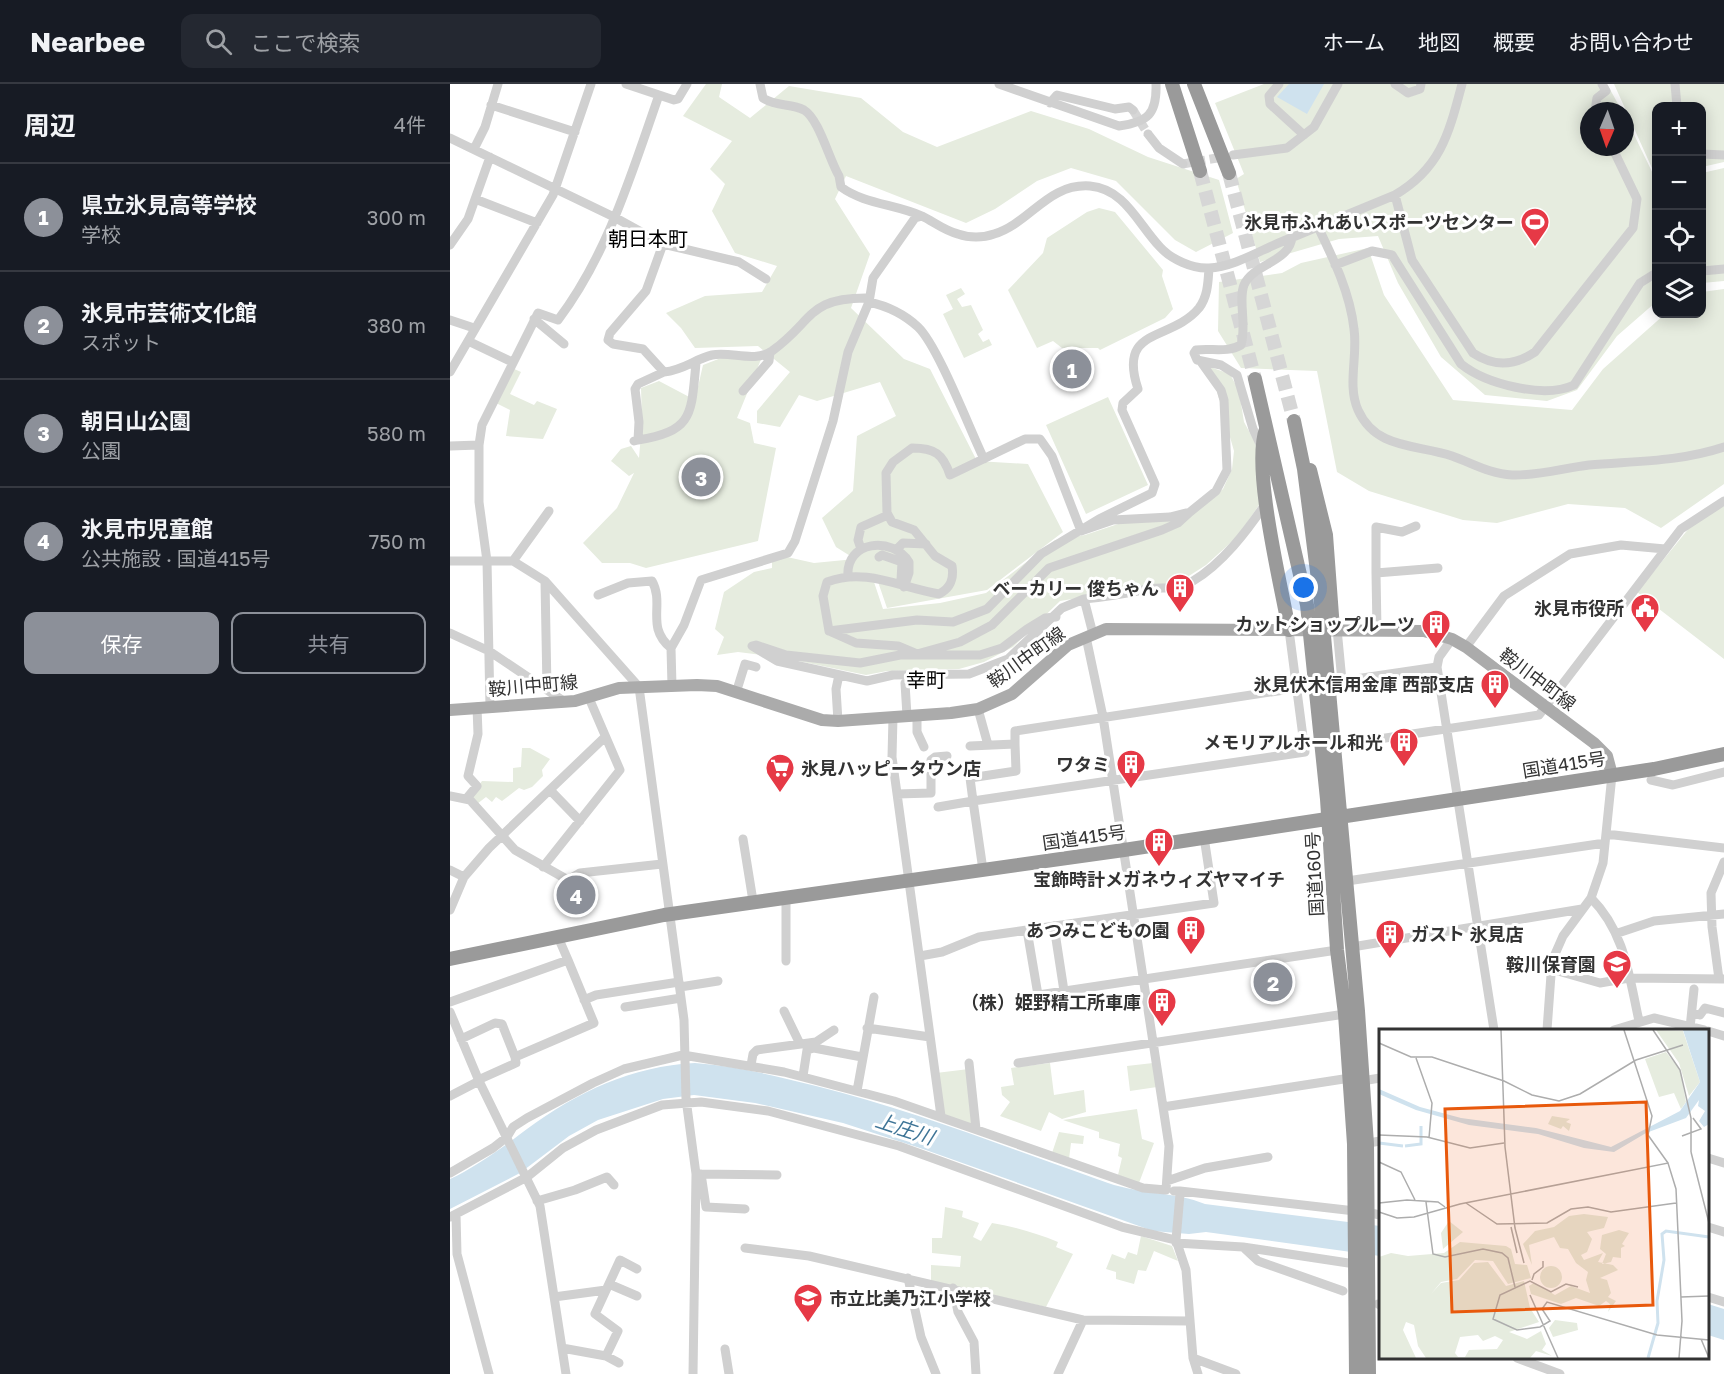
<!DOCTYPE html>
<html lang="ja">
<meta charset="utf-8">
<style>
body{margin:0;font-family:"Golos Text","Noto Sans JP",sans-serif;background:#242831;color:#f1f3f6}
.controls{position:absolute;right:18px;top:18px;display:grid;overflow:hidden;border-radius:12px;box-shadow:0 3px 15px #0003}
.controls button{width:54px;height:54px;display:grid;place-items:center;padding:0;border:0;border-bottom:2px solid #363941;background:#171b24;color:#f1f3f6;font:30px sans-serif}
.compass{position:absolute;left:1130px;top:18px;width:54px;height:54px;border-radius:50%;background:#171b24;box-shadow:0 3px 15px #0003;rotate:182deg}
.you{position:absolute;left:854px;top:504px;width:21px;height:21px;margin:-15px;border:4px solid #fff;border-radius:50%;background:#1a73e8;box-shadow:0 0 0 9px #1a73e833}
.badge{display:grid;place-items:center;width:39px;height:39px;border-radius:50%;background:#8c9099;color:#fff;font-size:20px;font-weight:700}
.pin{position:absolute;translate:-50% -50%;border:3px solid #fff;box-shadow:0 2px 6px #0006}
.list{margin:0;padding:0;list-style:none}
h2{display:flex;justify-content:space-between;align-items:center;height:78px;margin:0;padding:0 24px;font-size:26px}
h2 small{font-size:20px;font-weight:400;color:#9ea1a6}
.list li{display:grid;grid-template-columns:39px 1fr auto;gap:18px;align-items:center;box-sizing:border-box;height:108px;padding:0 24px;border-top:2px solid #363941}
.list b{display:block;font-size:22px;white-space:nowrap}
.list p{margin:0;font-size:20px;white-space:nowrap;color:#9ea1a6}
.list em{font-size:20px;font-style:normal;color:#9ea1a6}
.actions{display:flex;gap:12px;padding:18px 24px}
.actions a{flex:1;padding:14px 0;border:2px solid #8c9099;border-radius:12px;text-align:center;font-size:21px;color:#8c9099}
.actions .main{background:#8c9099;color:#fff}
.icon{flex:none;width:33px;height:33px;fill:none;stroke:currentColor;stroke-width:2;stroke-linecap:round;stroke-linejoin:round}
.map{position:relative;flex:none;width:1274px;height:1290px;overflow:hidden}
header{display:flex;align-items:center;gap:36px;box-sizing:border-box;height:84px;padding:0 30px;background:#171b24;border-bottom:2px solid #363941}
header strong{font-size:28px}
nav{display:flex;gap:33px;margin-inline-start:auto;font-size:21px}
.search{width:420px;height:54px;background:#242831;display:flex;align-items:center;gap:15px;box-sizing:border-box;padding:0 21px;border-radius:12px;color:#9ea1a6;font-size:22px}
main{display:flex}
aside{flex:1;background:#171b24}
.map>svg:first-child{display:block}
.green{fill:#e6ecdf}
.water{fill:#cfe2ee}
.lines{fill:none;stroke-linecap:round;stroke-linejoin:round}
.minor-tunnel{stroke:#d6d6d6;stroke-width:9;stroke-dasharray:9 4.5;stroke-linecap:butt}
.highway-tunnel{stroke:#d6d6d6;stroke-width:14;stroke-dasharray:14 7;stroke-linecap:butt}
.minor{stroke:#d0d0d0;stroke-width:9}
.major{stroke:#ababab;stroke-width:12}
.highway{stroke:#9a9a9a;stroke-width:14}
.labels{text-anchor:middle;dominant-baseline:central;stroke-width:6;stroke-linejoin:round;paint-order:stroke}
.poi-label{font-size:18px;font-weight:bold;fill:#333;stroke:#fff;text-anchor:end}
.street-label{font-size:18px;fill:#333;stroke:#fff}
.neighbourhood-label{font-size:20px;fill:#000;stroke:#fff}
.water-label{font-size:20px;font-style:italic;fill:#3f7597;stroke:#fff}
.inset-river{fill:none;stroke:#cfe2ee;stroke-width:3}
.inset-road{fill:none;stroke:#adadad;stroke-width:1.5}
.view{fill:#e8590c;fill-opacity:0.15;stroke:#e8590c;stroke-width:3}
.inset-edge{fill:none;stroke:#333;stroke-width:3}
</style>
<header>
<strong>Nearbee</strong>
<div class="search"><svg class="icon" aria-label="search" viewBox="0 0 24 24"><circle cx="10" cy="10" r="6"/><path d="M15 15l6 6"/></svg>ここで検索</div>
<nav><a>ホーム</a><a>地図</a><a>概要</a><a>お問い合わせ</a></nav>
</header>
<main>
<aside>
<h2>周辺<small>4件</small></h2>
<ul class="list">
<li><span class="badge">1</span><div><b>県立氷見高等学校</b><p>学校</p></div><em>300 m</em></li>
<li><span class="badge">2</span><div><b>氷見市芸術文化館</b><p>スポット</p></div><em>380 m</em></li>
<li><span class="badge">3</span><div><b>朝日山公園</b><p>公園</p></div><em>580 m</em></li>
<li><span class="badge">4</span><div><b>氷見市児童館</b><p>公共施設 · 国道415号</p></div><em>750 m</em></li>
</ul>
<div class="actions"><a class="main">保存</a><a>共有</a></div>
</aside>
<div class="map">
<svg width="1274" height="1290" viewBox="0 0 1274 1290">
<rect width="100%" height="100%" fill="#fff"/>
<!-- green -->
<path class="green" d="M256,0H272L269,13L300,34L339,2L411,14L453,48L487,63L581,27L639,45L698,73L769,96L783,149L746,168L725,156L666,97L621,84L587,97L545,125L516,139L396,92L385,115L420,170L401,224L454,275L480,285L527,377L578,380L613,448L537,506L437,524L427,495L424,498L433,525L490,519L536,509L605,456L635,451L680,436L738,433L773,405L782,385L784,367L760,283L780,290L789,307L794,338L807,362L813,415L788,452L756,481L731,497L610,517L563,563L534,578L509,585L437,587L416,591L329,573L288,568L267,571L274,553L265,545L274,508L304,488L322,484V478L337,473L364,479L405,475L386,463L372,434L403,407L407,352L446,332L430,298L367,317L349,311L330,343L307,339V327L340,288L308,262L245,264L231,244L216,229L255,212L312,208L327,182L285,169L262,127L275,100L260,85L282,57L233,32Z
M814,0H1157L1172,27H1139V63H1175V32L1206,96V218L1167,252L1127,306L1097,317L1035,311L991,273L948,199L928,152L889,155L810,178L786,95L794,90L765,19Z
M1164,0H1274V78L1252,83V22H1206V93Z
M1274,84V197L1252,199V89Z
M649,124L665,128L713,186L712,192L723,225L715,234L650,266L648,264H612L603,257L587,264L558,206L593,169L597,154L637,128Z
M918,164L934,211L1003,316L1122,326L1153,285L1215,230H1252V208L1274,205V400L1211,444L1175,424L1118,420L1047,439L1013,436L919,407L887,388L867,287L791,284L768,247L769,198L832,189L851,179Z
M511,204L515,210L507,215L512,223L521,221L533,246L528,250L533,258L539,255L542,261L514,274L493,230L503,225L496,211Z
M312,273L287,334L300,339L304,359L326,364L308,457L196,484L180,479H152L133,459L167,424L184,389L179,392L161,377L171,365L181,362L189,374L192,338L191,304L209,297L245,316L253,281L271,274Z
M62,284L71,288L60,310L84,321L87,317L107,325L93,355L56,352L60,326L46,319Z
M658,313L698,401L636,430L596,341Z
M1274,421V575L1187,508L1240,443Z
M72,664H80L100,675L92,686L93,692L82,703L74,706L69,704L52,717L46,713L42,718L36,713L27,720L20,713L32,697L63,698V684L71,683Z
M600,979L604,1011L634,1006L636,1028L612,1035L599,1028L591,1047L550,1032L560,1018L552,1011L551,1003L564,1001L561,984Z
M703,979L707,1003L680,1007L677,982Z
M519,985L525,1043L492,1032L486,989Z
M687,1025L692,1055L704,1059L689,1099L668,1091L672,1074L668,1072L670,1060L649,1054V1048L613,1036Z
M609,1048L634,1052L633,1060L621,1059L619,1075L602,1069Z
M495,1123L513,1127L512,1133L529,1139L523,1153L531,1157L542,1139C566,1143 586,1149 608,1158L606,1163L623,1170L596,1223L481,1197V1181L510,1183L511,1172L482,1169V1154H492Z
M691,1152L722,1162L728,1177L704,1167L696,1187L688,1186L684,1200L666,1195V1188L656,1185L662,1170L675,1175L678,1168L687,1171Z"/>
<!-- water -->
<path class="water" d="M839,0H874L857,30L827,13Z
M245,979C286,982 326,992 366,1002C466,1027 561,1065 658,1099C690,1110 726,1108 755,1120L930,1142V1172L756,1148L739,1150L703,1147L473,1065L393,1039L305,1019L244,1011L213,1015L148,1036L119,1052L70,1089L0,1125V1095C24,1084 56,1061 77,1045C127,1008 182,982 245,979Z
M1258,1220L1274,1225V1256L1258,1251Z"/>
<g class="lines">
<!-- minor-tunnel -->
<path class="minor-tunnel" d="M683,26L698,50
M733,80L778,72"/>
<!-- highway-tunnel -->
<path class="highway-tunnel" d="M750,87L805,295
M779,89L844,337"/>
<!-- minor -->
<path class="minor" d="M176,0L224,16L228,15L237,0
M310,0L313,14C326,23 341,19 354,26C369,35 379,75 389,92L391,103C414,120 445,120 472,132C484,138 495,147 508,150C519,154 533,154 544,150C580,139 598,99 640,102C675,105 688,140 710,163C721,175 742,185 759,184C783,183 809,167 831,158C869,142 907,127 945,111C991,84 999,49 1012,0
M549,0L669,42C698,38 707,30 706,0
M829,0L819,12L820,20L854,51
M945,0L958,9L970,5L971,0
M1225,0L1227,22
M600,19L607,11L665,25L679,23L683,26
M41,21L125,48
M1145,27L1147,14L1156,7L1152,0
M698,50L709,64L733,80
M0,54L164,133L213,160L289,178L316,195
M24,65L35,43L48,0
M1252,70L1274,71
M783,71L837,64L864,43L888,0
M945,111L962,176L1023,269C1044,283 1064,282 1085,268L1183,144L1187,115L1162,63
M25,115L87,139
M868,143C884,176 900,209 904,245C908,272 897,301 908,326C926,366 967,360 1002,372C1022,379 1040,390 1062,391C1087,392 1114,384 1139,381C1185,377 1229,378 1274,363
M213,160L196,207L160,249L158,256L163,260L193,265L214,288C234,286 245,275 262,271C281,267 304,279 322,267C364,237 357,213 419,214
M0,161L18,135L40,73
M885,181L922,167L942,171L1011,280C1036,300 1094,315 1124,301L1190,199L1206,189
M1252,187L1274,185
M419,218C437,222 454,230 468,243C488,262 520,346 534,375
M84,235L114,260
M0,236L24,244
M18,257L62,278
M751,278L771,306L774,316L777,386L766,407L740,428L720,433L663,436L631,447L602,372L590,355H575L500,391C493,370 485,364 462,364L443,378L436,389L437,429L442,438L464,446L485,472L502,482C504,495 501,504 489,510C451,504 416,483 377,498L373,512L379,547L467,536L503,538L537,525L591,470L649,435L702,409L705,400L672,326L673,319L688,305C667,242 721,258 749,224C758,212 758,198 759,184
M0,288L103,111L141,0
M293,307L319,277L320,268
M188,356C244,347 241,330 246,279
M184,357L188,356L189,338L185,305L188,300L214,288
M0,362L29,361
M811,362L803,345L787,291L771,281L747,276L744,269L746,266C762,264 777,269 791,261C797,241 788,216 794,201C803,180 840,178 842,153
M411,465L408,456L411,443L438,431
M446,466L453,459L476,460
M429,473L432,471L452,478L451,496
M0,477H63L95,497L189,603L234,936L236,1015L246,1090L243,1290
M63,477L99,427
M926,489V443L952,448L966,442
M398,493C395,456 443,452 459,478V489L454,503
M95,497L97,605
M148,511L178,499L202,497C215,520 195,543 221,564
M634,515C654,513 673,510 693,506C710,502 727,507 743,497C773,479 797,447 816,419
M606,533L595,534L577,545L552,564L530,571H450L410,579L336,571L306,561L302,562L327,577L417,597L443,591L519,590L558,575L612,524L634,515L643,550
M887,545L892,597L987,583
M927,546L926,489L988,484
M379,547L406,559L448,562L467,570L510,558L542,541L599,484L712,446L728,439L740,428
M0,549L39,567L115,618
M1002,555L989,573L987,583L1044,946
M1016,563L1054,512L1120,470L1171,461L1215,465
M455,599L457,632
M222,602L221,564L234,541L251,496L338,469L345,457L383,337L398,268L419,218L423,194L465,134L472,132
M286,609L295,580L306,583
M40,623L37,477L29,418V361L32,341L88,229L108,236C158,170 182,88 209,11
M528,625L538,661
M467,632V648L474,663
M443,633L442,673L491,1032
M388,637L386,605L389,591
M902,659L1089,631L1231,445L1274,417
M520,662L565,660V647L847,604
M519,683L520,694L566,687L565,660
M1201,696L1223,701L1274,688
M100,706L130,737
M447,710L481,709V676L485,673L497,672
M0,712L20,716L65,766L118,796L130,789L212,780
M17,714L27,702L18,692L28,650L27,623
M488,723L523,717L520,694
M1156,750L1274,764
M293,755L303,817
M93,783L170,686L139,614
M0,786L14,793
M533,786L523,717L855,668L839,546
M897,797L1155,759
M1141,814C1175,848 1179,892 1189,937
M0,826L14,793L39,764L155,653
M604,842L614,907
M577,846L588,911
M1168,849L1204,837L1274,830
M902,863L1132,825
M470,872L492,868L529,853L764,819L754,753
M336,877V813
M1101,885L1150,899L1179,894L1274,895
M1269,895L1262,843L1261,809L1274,778
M230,903L268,897
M575,913L887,866
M134,916L146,911L229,898
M0,918L118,876L108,853
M175,923L231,914
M334,927L350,960
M0,928L29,997L90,1122L116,1290
M1242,929L1250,931L1255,924L1274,929
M417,944L480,953
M1240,944L1244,905
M1097,946L1102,877L1113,852L1141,814L1153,779L1162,691
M1164,946L1204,934L1254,946
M1258,947L1274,952
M11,955L45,939L52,940L65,973
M519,979L526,1045
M568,979L895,930
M301,981L303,970L307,966L366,958L384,946
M353,992L357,966L364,964L412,973
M28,996L66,979L65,973L144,939L118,876
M912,997L930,994
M407,1007L424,913
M0,1012L29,997
M713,1023L900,994
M913,1060L930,1057
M1258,1074L1274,1079
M0,1089L43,1064L57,1053L63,1043L77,1034L143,999L174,985L233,971L334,988L444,1017L693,1104L716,1106L719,1062L653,633L636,553
M246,1090L327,1091
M251,1090L256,1123L295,1125
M717,1097L755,1084L818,1073
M724,1107H730V1110L726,1156
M730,1107L905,1127
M87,1117L125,1106L157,1093L164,1101
M916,1128L930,1131
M6,1130L7,1170L39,1290
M0,1133L77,1093L113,1064L146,1046L212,1021L251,1018L318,1027L449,1062L672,1143L726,1156L736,1186L743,1274L748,1290
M1258,1143L1274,1148
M726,1159L793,1163L808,1177L893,1207
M793,1163L905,1180
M295,1164L359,1172L633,1236L739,1237
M458,1194L471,1253L486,1290
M159,1200L187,1212
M503,1204L508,1228L524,1258L526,1290
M104,1213L156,1206
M1258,1213L1274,1218
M928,1220L930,1221
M112,1264L156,1272L169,1279
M275,1265L279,1290
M156,1272L168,1247L145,1230L170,1176L187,1185
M743,1274L786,1290
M1067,1274L1110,1290
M608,1290L633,1236"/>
<!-- major -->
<path class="major" d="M0,626L125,617L169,604L247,601L267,602L372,636L388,637L501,629L528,625L562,610L618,561L656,545L974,547L1002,555L1016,563L1144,659L1157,672L1162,691"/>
<!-- highway -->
<path class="highway" d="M722,0L750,87
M744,0L779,89
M805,295L857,521L877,715L887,866L895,930L904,1060L906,1290
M844,337L854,385L871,519L908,927L917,1060L919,1290
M816,345C802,384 831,500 839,546
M860,386L876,451L883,545
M0,875L214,831L674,766L1204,685L1274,670"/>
</g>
<!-- icons -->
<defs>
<g id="stadium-pin" transform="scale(1.5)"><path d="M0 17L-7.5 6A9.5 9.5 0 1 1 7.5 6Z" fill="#e63946" stroke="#fff"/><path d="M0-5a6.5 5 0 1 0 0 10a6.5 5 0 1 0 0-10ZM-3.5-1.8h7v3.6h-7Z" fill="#fff"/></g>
<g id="building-pin" transform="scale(1.5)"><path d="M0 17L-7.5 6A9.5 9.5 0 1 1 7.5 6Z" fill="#e63946" stroke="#fff"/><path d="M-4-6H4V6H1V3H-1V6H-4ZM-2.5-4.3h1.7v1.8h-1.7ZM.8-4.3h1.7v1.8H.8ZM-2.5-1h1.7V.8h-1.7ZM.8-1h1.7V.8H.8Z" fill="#fff"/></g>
<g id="civic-pin" transform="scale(1.5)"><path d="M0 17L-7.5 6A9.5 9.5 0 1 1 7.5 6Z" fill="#e63946" stroke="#fff"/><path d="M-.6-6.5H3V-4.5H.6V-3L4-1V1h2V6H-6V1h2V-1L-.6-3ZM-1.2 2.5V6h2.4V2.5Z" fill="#fff"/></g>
<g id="supermarket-pin" transform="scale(1.5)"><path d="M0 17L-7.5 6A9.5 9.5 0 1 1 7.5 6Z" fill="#e63946" stroke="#fff"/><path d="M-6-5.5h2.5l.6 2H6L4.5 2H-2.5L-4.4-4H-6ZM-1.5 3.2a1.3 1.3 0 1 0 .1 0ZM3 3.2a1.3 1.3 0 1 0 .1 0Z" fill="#fff"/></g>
<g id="school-pin" transform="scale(1.5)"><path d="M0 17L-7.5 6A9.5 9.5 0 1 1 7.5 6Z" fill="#e63946" stroke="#fff"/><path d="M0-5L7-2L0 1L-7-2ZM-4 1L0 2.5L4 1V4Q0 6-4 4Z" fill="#fff"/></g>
</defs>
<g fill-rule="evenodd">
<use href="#stadium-pin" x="1085" y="138"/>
<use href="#building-pin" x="730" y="504"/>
<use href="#civic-pin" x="1195" y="524"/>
<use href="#building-pin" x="986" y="540"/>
<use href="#building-pin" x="1045" y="600"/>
<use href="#building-pin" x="954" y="658"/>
<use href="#building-pin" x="681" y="680"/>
<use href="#supermarket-pin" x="330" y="684"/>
<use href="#building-pin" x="709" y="758"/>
<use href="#building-pin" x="741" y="846"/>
<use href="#building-pin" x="940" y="850"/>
<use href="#school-pin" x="1167" y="880"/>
<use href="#building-pin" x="712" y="918"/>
<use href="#school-pin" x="358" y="1214"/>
</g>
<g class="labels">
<!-- poi labels -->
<g class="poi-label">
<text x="1064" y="138">氷見市ふれあいスポーツセンター</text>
<text x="709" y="504">ベーカリー 俊ちゃん</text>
<text x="1174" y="524">氷見市役所</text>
<text x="965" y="540">カットショップルーツ</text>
<text x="1024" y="600">氷見伏木信用金庫 西部支店</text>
<text x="933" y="658">メモリアルホール和光</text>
<text x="660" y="680">ワタミ</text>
<text x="351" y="684" text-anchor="start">氷見ハッピータウン店</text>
<text x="709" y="795" text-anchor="middle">宝飾時計メガネウィズヤマイチ</text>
<text x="720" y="846">あつみこどもの園</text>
<text x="961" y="850" text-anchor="start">ガスト 氷見店</text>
<text x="1146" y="880">鞍川保育園</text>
<text x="691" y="918">（株）姫野精工所車庫</text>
<text x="379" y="1214" text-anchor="start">市立比美乃江小学校</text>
</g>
<!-- street labels -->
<g class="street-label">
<text transform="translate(576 573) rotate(-36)">鞍川中町線</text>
<text transform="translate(1088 595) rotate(37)">鞍川中町線</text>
<text transform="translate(83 601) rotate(-5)">鞍川中町線</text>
<text transform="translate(1114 680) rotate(-9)">国道415号</text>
<text transform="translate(634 753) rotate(-8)">国道415号</text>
<text transform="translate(864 790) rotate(-93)">国道160号</text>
</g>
<!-- neighbourhood labels -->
<g class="neighbourhood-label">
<text x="198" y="154">朝日本町</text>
<text x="476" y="595">幸町</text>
</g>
<!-- water labels -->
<g class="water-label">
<text transform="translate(455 1044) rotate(18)">上庄川</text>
</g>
</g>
<!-- overview -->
<g transform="translate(929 945)">
<rect width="330" height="330" fill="#fff"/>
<path d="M277,1L304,2L321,53L310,67L300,34ZM287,23L301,41L307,73L302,80L295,64L280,68L266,30ZM173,87L191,90L187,93L192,95L190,102L184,97L182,100L169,95ZM205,185L229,188L225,199L208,203L213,210L208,223L202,226L205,231L224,224L219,233L234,236L239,241L221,249L228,251L232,264L229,268L237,272L229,283L231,275L227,272L220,277L197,269L182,275L152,265L150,257L155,254L176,266L192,257L211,264L207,251L209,243L197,234L189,220L181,219L175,208L150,216L153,236L144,215L156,202L175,198L190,187ZM70,192L84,203L64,220L62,204ZM240,201L250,204L243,215L246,217L242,219V229L234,228L232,233L223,235L227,225L221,220L223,206ZM81,213L127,217L132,220L136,235L148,236L152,249L129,255L114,232L96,231L78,250L62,253L52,265L62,254L80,251L95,234L109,233L127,257L145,252L151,279L160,293L130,303L148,310L162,302L167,315L163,321L173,327L157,322L151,329H47L39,317L35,296L27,293L24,301L37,329H0V228L12,224L29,227L65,224ZM99,306L104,312L116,307L124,311L118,320L90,321L86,328H79L76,324L81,308ZM161 248a11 11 0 1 1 22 0a11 11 0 1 1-22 0ZM176,291L198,294L199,301L174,308L170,299Z" fill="#e6ecdf" fill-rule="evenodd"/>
<path d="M304,1H330V95L325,98L320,92L326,82L319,77L320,71L307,89L267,104L235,123L205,119L159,105L90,96L37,81L0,65V60L41,78L82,89L157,99L232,118L301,82L321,53Z" fill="#cfe2ee"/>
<path class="inset-river" d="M0,114L24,117M26,117L42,115V97M269,329L279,294L278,272L285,231L283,205L287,202L330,208"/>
<path class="inset-road" d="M122,1L126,118L136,199L145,234M245,1L273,87L269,106L289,134M274,1L301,41L312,89V123M0,14L32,28H53L125,52L153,66L180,72L201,65L257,31M37,29L53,74L50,109M257,31L304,16M0,106L48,108L91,119L125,114M303,107L322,100L314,89M312,123L330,194M0,133L22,143L36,171M47,173L54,225L66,228L104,220L123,224L129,229L136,258M0,174L28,171L59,173L66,178M87,174L118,195L168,194L192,180L209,178L232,183L297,174M0,183L18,189L35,188L81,175L289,134L297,160L303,292L300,329M132,198L138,224M153,251L155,245L164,238V232M199,258L187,255L172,263L151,252L121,266L114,290L138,301L161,298L171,292L163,280L168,273L278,306L330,311M151,266L179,329M302,268L330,267M322,310L330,329"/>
<path class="view" d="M267,73L274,276L73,283L66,80Z"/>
<rect width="330" height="330" class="inset-edge"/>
</g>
</svg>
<div class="controls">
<button>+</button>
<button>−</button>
<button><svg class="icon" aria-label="locate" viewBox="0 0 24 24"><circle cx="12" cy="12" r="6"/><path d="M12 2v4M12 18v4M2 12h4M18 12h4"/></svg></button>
<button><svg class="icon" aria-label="layers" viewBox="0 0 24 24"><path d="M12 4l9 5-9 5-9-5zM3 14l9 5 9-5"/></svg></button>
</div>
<svg class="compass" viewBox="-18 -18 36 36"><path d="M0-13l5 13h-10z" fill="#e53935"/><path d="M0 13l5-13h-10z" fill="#9ea1a6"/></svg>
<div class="you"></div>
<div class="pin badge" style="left:622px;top:285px">1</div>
<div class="pin badge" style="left:823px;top:898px">2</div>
<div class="pin badge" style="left:251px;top:393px">3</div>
<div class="pin badge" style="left:126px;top:811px">4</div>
</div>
</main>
